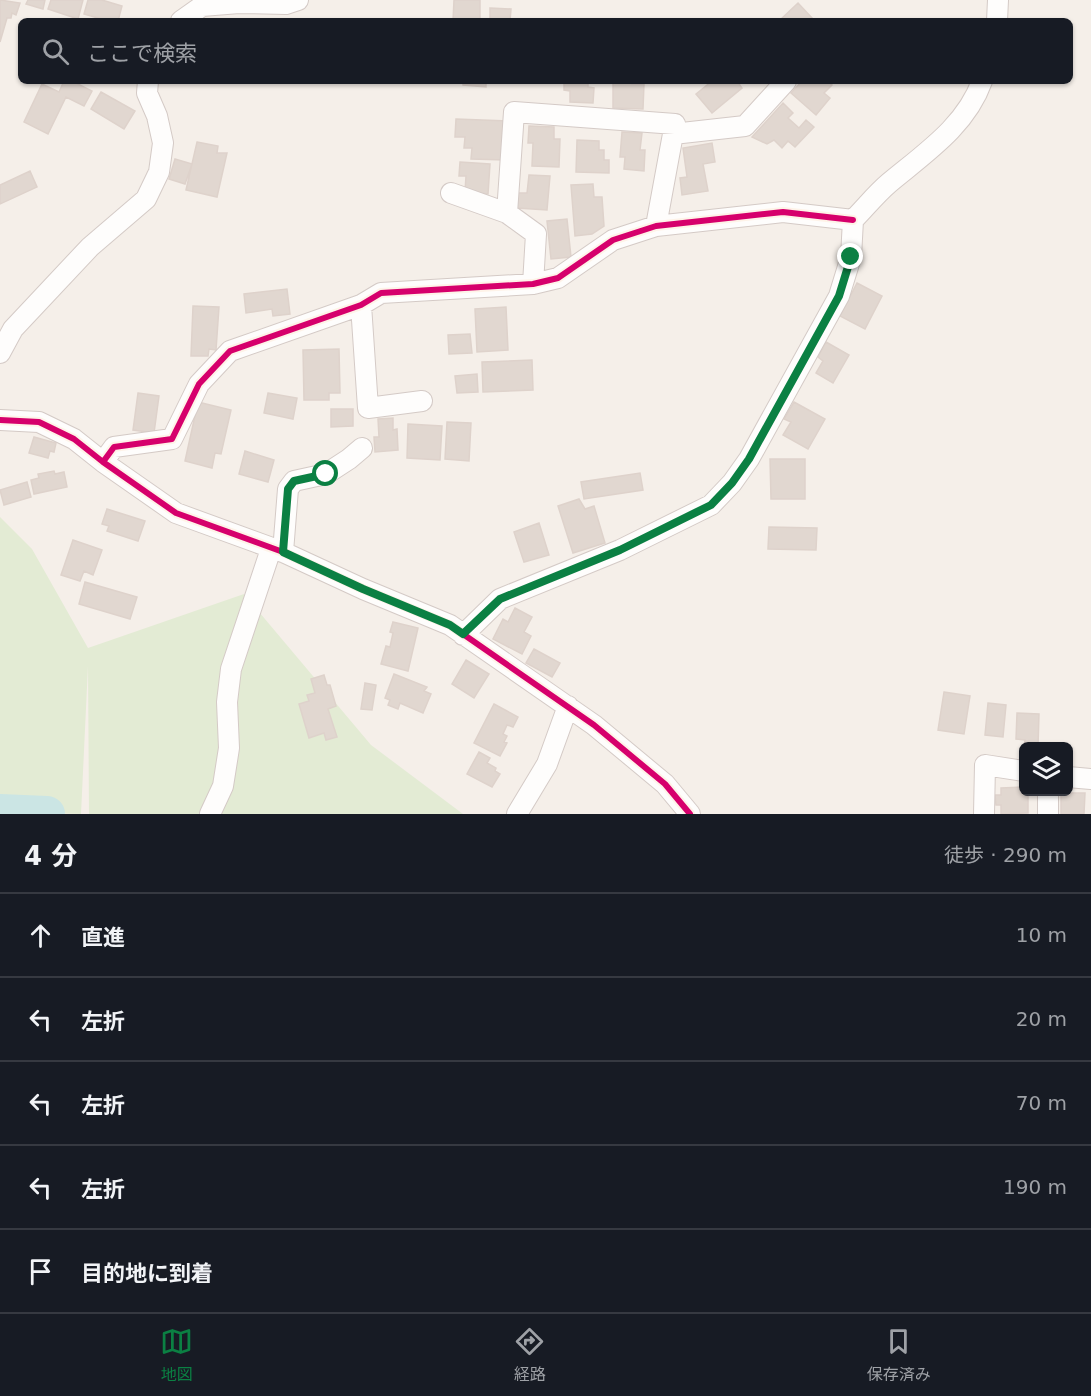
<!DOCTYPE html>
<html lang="ja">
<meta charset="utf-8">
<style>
body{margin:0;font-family:"DejaVu Sans","Noto Sans JP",sans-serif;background:#20242c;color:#f1f3f6}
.controls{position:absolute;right:18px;bottom:18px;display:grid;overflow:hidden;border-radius:9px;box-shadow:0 2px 4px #0004}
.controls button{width:54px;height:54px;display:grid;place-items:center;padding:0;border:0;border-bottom:2px solid #363941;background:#171b24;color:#f1f3f6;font:30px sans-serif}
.stop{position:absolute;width:18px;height:18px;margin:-14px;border:4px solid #0b8043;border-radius:50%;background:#fff}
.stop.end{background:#0b8043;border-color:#fff;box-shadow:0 2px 6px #0008}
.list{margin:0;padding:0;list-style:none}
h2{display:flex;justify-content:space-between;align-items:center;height:78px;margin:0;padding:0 24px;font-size:26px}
h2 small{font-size:20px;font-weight:400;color:#9ea1a6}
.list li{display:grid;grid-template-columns:39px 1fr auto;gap:18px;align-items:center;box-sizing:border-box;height:84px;padding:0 24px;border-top:2px solid #363941}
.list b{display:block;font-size:22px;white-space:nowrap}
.list em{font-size:20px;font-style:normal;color:#9ea1a6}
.icon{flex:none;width:33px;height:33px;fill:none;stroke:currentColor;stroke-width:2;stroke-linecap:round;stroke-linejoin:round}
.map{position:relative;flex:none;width:1091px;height:814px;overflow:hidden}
.search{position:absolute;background:#171b24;box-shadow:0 2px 4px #0004;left:18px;right:18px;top:18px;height:66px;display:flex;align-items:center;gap:15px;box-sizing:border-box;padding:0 21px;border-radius:9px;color:#9ea1a6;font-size:22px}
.sheet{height:498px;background:#171b24}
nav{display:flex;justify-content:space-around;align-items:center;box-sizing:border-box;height:84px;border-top:2px solid #363941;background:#171b24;font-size:16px;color:#9ea1a6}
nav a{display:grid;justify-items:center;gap:3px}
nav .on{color:#0b8043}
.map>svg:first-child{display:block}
.green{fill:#e3ebd4}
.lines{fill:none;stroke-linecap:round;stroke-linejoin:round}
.river{stroke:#cbe5e4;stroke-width:36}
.building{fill:#e1d7d0;stroke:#ded2cb;stroke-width:1.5}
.street-casing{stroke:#d4cac6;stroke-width:22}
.street{stroke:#fefdfc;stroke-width:20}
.cycleway-casing{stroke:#fef3e8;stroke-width:10}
.cycleway{stroke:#d6006c;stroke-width:6}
.route{stroke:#0b8043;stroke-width:8}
</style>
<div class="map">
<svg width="1091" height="814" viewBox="0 0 1091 814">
<rect width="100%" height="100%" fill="#f5efe9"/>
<!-- green -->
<path class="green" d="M0,517L32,549L88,648L244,594L371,745L463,814H89L88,666L81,814L0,812Z"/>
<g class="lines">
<!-- river -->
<path class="river" d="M0,812L47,814"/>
</g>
<!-- building -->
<path class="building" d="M0,0L20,3L16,15L12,13L11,18H7L0,42Z
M28,0H45L43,9L26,4Z
M51,0H83L78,19L48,9Z
M88,0H102L122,6L118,21H108L84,14Z
M454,0H480V21H453Z
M798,3L813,19L811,21H779Z
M490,8L511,9L510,21H490Z
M64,81H72L92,91L84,106L66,97L48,134L24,122L42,84L59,92Z
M463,81H486V87L463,85Z
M564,81H588V87L594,88L593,103L570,102V91L564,90Z
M613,81H632V84H644L643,109L613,108Z
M712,81H737L742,88L712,113L696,94Z
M802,81H828L832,85L824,93L830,98L816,115L791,93Z
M101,92L135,111L124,129L91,109Z
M783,103L793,113L788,118L799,128L806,120L814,127L795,147L788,141L782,148L774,140L767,144L752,137Z
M456,119L508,121L506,160L471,159L472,148H464L465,137H455Z
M529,126L554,127V139H560L559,167L532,166L533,143H528Z
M622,132L642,133L640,150H645L644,171L624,169L625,157H620Z
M577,140L599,141V150H604V160H609V173L576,172Z
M197,142L218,146L217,153H227L217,197L186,190Z
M712,143L715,162L703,164L708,191L682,195L680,178L687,177L683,148Z
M175,159L192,164L185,184L169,179Z
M460,162L490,164L488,194L465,192L466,176H459Z
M30,171L37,187L0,204V185Z
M529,175L550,176L547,210L517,208L518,193H527Z
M593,184L594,197H602L604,226L592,234L575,236L571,185Z
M567,219L571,257L551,259L547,221Z
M857,283L882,296L865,329L840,316Z
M287,289L290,314L273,316L272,309L246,313L244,294Z
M193,306L219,307L216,350L209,349L208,356H191Z
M506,307L508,350L477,352L475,309Z
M470,334L472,353L449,354L448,335Z
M826,342L849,355L833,383L816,373L823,361L818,357Z
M339,349L340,393H329V400H304L303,350Z
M532,360L533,390L483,392L482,362Z
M477,374L478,392L457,393L455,376Z
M138,393L159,396L154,433L133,430Z
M268,393L297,398L293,419L264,413Z
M198,402L231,410L221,454L215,453L212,468L185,461Z
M794,402L825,419L808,449L783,435L791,422L784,419Z
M331,409H353V426L331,427Z
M393,418V430L397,429L398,450L375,452L374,437H379L378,419Z
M447,422L471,423L469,461L445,459Z
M408,424L442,426L440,460L407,458Z
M34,437L56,443L54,452L50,451L48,458L29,453Z
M245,451L274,460L268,482L239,474Z
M770,459H805V499H771Z
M54,471L55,474L64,472L67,487L34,494L31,480L39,478L38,474Z
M640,473L643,490L584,499L581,482Z
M27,482L31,497L4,505L0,490Z
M579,499L585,509L594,506L605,543L573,553L558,506Z
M107,509L145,521L138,541L107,531L109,526L102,524Z
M539,523L549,555L524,562L514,532Z
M769,527L817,528L816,550L768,549Z
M73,540L102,550L93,575L84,571L80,581L61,575Z
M85,582L137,597L130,619L79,604Z
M515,608L532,617L524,632L531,636L522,654L493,639L503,619L508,622Z
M393,622L418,628L408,671L381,664L386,646L390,647L393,633L390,632Z
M534,649L560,663L552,677L526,663Z
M466,660L489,674L474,698L452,684Z
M394,674L427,687L424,691L431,694L423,713L400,703L398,709L388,705L390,700L385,698Z
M324,675L327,685H330L336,706L328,709L337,737L326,740L324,733L309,738L299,704L309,701L307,695L315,693L311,679Z
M365,683L376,685L372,710L361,709Z
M944,692L970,696L964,734L938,730Z
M988,703L1006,705L1003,737L985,735Z
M494,704L518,717L513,727L507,725L503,734L507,736L504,742L507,743L500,756L474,743Z
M1017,713L1039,714L1038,746H1024L1025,740L1016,739Z
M479,752L490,758L487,763L496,768L495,771L500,774L492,787L467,774Z
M1024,787V792H1028V813L1001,814V805H996L995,795H1001V788Z
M1061,793H1085L1084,814H1061Z"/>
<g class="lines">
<!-- street casing -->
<g class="street-casing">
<path id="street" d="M239,3L286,4L298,0
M181,21L202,6L239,3L240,0
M997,21L998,0
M451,193L507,213
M656,226L673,134
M533,284L536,234L507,213L514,112L675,124L673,134L745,126L786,81
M361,305L368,408L422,401
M0,353L13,329L90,247L146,199L159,172L163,143L157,116L147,93L148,81
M0,420L39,422L74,439L103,462L176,513L283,552L363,589L450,625L594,725L665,784L690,814
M103,462L114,447L172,439L199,384L230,351L361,305L381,293L533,284L558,278L613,240L656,226L783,212L853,220
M283,552L288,489L294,481L326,474L349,459L362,448
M463,635L500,599L620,550L711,505L732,483L749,459L839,296L851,257L853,220C865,208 876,194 889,183C925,153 966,126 982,81
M1068,777L1091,779
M210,814L223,786L229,748L227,702L231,669L271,549
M517,814L547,764L568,706
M984,814L985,765L1024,771
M1048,814V792"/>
</g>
<!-- street -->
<use href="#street" class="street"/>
<!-- cycleway casing -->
<g class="cycleway-casing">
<path id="cycleway" d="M0,420L39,422L74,439L103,462L176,513L283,552L363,589L450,625L594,725L665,784L690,814
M103,462L114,447L172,439L199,384L230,351L361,305L381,293L533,284L558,278L613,240L656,226L783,212L853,220"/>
</g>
<!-- cycleway -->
<use href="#cycleway" class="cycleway"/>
</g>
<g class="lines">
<!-- route -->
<path class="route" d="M326,474L294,481L288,489L283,552L363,589L450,625L463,634L500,599L620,550L711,505L732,483L749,459L839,296L851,257"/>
</g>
</svg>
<div class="controls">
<button><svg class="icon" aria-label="layers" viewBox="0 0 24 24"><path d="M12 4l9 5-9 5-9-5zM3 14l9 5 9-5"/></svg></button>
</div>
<div class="stop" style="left:326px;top:474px"></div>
<div class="stop end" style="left:851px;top:257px"></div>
<div class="search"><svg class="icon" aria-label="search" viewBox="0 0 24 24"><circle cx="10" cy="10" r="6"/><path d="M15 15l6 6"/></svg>ここで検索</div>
</div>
<section class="sheet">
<h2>4 分<small>徒歩 · 290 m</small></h2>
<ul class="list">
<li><svg class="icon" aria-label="ahead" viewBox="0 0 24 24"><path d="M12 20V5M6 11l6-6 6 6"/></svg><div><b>直進</b></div><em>10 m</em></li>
<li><svg class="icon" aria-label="left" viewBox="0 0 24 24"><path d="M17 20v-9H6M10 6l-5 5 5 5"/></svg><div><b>左折</b></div><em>20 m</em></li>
<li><svg class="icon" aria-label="left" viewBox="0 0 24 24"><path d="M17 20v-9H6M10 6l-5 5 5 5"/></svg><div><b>左折</b></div><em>70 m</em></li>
<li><svg class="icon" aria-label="left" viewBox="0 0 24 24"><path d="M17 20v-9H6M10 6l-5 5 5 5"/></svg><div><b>左折</b></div><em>190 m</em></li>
<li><svg class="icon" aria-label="arrive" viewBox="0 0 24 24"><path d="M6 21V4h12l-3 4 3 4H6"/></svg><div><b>目的地に到着</b></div></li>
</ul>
</section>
<nav>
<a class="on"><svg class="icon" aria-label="map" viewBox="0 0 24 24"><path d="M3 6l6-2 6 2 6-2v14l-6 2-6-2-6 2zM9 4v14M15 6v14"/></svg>地図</a>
<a><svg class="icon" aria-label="directions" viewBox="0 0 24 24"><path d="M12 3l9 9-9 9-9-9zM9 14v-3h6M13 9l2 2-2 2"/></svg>経路</a>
<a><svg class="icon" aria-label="saved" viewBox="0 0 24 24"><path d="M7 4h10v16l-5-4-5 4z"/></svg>保存済み</a>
</nav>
